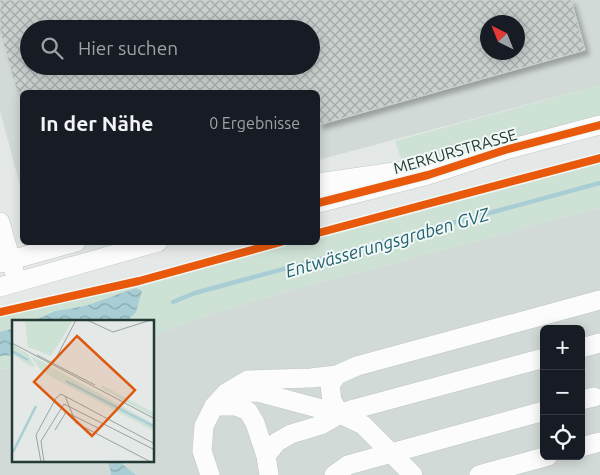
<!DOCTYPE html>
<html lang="de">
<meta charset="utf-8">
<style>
body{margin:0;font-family:Ubuntu,sans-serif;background:#242831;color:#f1f3f6}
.controls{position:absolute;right:15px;bottom:15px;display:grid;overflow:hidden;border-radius:8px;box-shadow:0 2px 12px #0003}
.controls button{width:45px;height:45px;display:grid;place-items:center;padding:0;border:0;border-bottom:1px solid #363941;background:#171b24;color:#f1f3f6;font:25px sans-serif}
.compass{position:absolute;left:480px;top:15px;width:45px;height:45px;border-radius:50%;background:#171b24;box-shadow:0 2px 12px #0003;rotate:317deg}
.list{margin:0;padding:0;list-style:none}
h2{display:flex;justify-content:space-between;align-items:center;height:65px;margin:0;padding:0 20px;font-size:21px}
h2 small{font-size:16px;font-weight:400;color:#9ea1a6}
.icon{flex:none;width:28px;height:28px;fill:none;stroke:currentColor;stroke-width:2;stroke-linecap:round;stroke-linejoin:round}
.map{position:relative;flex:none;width:600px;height:475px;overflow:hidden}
.search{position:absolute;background:#171b24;box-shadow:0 2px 12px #0003;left:20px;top:20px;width:300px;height:55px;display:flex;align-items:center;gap:12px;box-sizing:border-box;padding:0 18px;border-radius:28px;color:#9ea1a6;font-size:19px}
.panel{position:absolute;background:#171b24;box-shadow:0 2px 12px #0003;left:20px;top:90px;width:300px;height:155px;border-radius:8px}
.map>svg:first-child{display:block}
.built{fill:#d2dad7;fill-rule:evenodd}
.green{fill:#cee1d5}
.water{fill:url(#water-waves)}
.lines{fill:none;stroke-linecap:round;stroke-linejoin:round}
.stream{stroke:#a8cdd5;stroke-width:4.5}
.building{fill:url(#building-cross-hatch);stroke:#cdd2d0;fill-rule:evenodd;filter:url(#shadow)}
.minor-casing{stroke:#c1c6c4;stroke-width:20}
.minor{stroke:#fbfcfb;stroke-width:19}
.cycleway-casing{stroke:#f2f8f5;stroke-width:11}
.cycleway{stroke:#e8590c;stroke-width:8}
.labels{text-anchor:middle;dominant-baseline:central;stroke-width:4;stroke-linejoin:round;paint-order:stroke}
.street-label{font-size:16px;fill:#233b35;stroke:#f2f8f5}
.water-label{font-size:18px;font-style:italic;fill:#216273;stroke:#f2f8f5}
.inset-river{fill:none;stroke:#a8cdd5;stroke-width:2.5}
.inset-road{fill:none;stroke:#97a3a0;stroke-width:1}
.view{fill:#de580e;fill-opacity:0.15;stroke:#de580e;stroke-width:2.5}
.inset-edge{fill:none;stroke:#233b35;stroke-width:2.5}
</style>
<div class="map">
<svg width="600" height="475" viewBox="0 0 600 475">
<defs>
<pattern id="water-waves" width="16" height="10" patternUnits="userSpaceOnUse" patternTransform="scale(1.25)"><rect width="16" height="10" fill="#a8cdd5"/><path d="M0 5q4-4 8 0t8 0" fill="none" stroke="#88a8ae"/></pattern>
<pattern id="building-cross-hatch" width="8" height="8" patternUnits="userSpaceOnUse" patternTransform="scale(1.25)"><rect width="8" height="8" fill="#cbd0ce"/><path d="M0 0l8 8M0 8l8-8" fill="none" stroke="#a4aaa8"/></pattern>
<filter id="shadow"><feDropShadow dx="4.5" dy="4.5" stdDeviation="2.5" flood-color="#0004"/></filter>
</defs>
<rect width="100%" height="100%" fill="#e4e9e7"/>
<!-- built -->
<path class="built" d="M0,0H600V85L318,160V92H22V193L0,111ZM488,22H518V52H488ZM29,29H311V66H29Z
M600,208V475H0V369L14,368V461H154V335L191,321L267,297ZM544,329H581V456H544Z"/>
<!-- green -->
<path class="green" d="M600,85V116L429,160L403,165L395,141Z
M600,161V208L267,297L191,321L154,335V321H14V368L0,369V315L150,281L294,243L318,242V236Z"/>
<!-- water -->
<path class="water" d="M136,288L142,291L136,312L127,321H34L55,311L75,308L88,305Z
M14,328V355L0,356V332Z
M108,463H121L136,475H111L110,468Z"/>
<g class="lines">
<!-- stream -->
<path class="stream" d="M173,302L195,293L600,183"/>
</g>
<!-- building -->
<path class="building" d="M0,0H571L585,50L318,125V92H17L0,31ZM488,22H518V52H488ZM29,29H311V66H29Z"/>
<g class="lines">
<!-- minor casing -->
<g class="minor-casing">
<path id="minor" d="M318,183L401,171
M318,203L428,175L505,150L600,125
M0,222L14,271
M0,263L76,242
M0,287L158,242
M581,348L600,343
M337,375L330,385L332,401L340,414
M235,393L258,392L340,414L363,425L413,475
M581,400L594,397
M214,406H236L248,411L255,423L266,456
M581,447L600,442
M210,475L202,451L204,426L214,406L226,393L248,380L311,378L337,375L357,366L600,300
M269,475L266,456L277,442L291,434L321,425L340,414L351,410L544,358
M334,475L348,465L544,411
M479,475L548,456"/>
</g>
<!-- minor -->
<use href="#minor" class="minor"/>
<!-- cycleway casing -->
<g class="cycleway-casing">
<path id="cycleway" d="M318,203L428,175L505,150L600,125
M318,233L600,158
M0,312L139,281L281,242"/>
</g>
<!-- cycleway -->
<use href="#cycleway" class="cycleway"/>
</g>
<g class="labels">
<!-- street labels -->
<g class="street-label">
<text transform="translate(455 151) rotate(-16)">MERKURSTRASSE</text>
</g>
<!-- water labels -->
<g class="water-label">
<text transform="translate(387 242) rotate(-16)">Entwässerungsgraben GVZ</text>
</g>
</g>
<!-- overview -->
<g transform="translate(12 320)">
<rect width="142" height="142" fill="#e4e9e7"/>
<path d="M13,0H61L39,36L16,27ZM0,24L16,34L23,46L20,47L0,34ZM18,35L142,104V111L43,59L28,49ZM90,65L142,93V97L89,68Z" fill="#cee1d5"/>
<path class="inset-river" d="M0,31L16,40M54,61L143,107M1,132L24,86"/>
<path class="inset-road" d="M75,0L101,12L139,0M0,23L143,99M25,35L83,65M42,42L64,0M53,76L64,103L139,142M43,110L54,92L86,108M29,142L24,115L44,78L49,74L143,124M32,142L29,121L52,84L143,130"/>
<path class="view" d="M65,16L123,70L80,116L22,62Z"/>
<rect width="142" height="142" class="inset-edge"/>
</g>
</svg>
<div class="controls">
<button>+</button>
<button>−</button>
<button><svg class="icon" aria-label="locate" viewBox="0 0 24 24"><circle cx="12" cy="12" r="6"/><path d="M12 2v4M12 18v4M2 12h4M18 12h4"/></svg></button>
</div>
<svg class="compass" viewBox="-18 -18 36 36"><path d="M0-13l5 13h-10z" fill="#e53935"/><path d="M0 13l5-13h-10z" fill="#9ea1a6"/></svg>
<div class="search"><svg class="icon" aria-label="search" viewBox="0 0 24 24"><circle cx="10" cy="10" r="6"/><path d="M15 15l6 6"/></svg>Hier suchen</div>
<section class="panel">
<h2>In der Nähe<small>0 Ergebnisse</small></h2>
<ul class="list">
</ul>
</section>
</div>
